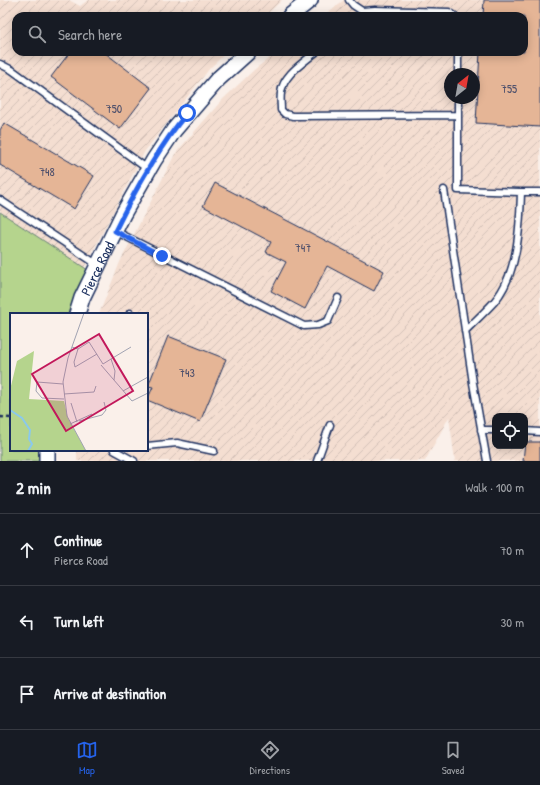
<!DOCTYPE html>
<meta charset="utf-8">
<style>
body{margin:0;font-family:"Patrick Hand",sans-serif;background:#242831;color:#f1f3f6}
.controls{position:absolute;right:12px;bottom:12px;display:grid;overflow:hidden;border-radius:8px;box-shadow:0 2px 10px #0003}
.controls button{width:36px;height:36px;display:grid;place-items:center;padding:0;border:0;border-bottom:1px solid #363941;background:#171b24;color:#f1f3f6;font:20px sans-serif}
.compass{position:absolute;left:444px;top:68px;width:36px;height:36px;border-radius:50%;background:#171b24;box-shadow:0 2px 10px #0003;rotate:31deg}
.stop{position:absolute;width:12px;height:12px;margin:-9px;border:3px solid #2563eb;border-radius:50%;background:#fff}
.stop.end{background:#2563eb;border-color:#fff;box-shadow:0 1px 4px #0008}
.list{margin:0;padding:0;list-style:none}
h2{display:flex;justify-content:space-between;align-items:center;height:52px;margin:0;padding:0 16px;font-size:17px}
h2 small{font-size:13px;font-weight:400;color:#9ea1a6}
.list li{display:grid;grid-template-columns:26px 1fr auto;gap:12px;align-items:center;box-sizing:border-box;height:72px;padding:0 16px;border-top:1px solid #363941}
.list b{display:block;font-size:15px;white-space:nowrap}
.list p{margin:0;font-size:13px;white-space:nowrap;color:#9ea1a6}
.list em{font-size:13px;font-style:normal;color:#9ea1a6}
.icon{flex:none;width:22px;height:22px;fill:none;stroke:currentColor;stroke-width:2;stroke-linecap:round;stroke-linejoin:round}
.map{position:relative;flex:none;width:540px;height:461px;overflow:hidden}
.search{position:absolute;background:#171b24;box-shadow:0 2px 10px #0003;left:12px;right:12px;top:12px;height:44px;display:flex;align-items:center;gap:10px;box-sizing:border-box;padding:0 14px;border-radius:12px;color:#9ea1a6;font-size:15px}
.sheet{height:268px;background:#171b24}
nav{display:flex;justify-content:space-around;align-items:center;box-sizing:border-box;height:56px;border-top:1px solid #363941;background:#171b24;font-size:11px;color:#9ea1a6}
nav a{display:grid;justify-items:center;gap:2px}
nav .on{color:#2563eb}
.map>svg:first-child{display:block}
.industrial{fill:url(#industrial-furrows);fill-rule:evenodd}
.green{fill:#b5d48d;stroke:#688276}
.building{fill:#e5b596;stroke:#1b2f5e}
.lines{fill:none;stroke-linecap:round;stroke-linejoin:round}
.service-casing{stroke:#1b2f5e;stroke-width:9}
.tertiary-casing{stroke:#1b2f5e;stroke-width:18}
.path{stroke:#1b2f5e;stroke-width:2.5;stroke-dasharray:4 3;stroke-linecap:butt}
.service{stroke:#fff;stroke-width:6}
.tertiary{stroke:#fff;stroke-width:15}
.route{stroke:#2563eb;stroke-width:5}
.labels{text-anchor:middle;dominant-baseline:central;stroke-width:4;stroke-linejoin:round;paint-order:stroke}
.number-label{font-size:12px;fill:#4e506c}
.street-label{font-size:14px;fill:#1b2f5e;stroke:#fff}
.inset-river{fill:none;stroke:#8bc9eb;stroke-width:2}
.inset-road{fill:none;stroke:#a1a3b2;stroke-width:1}
.view{fill:#c2185b;fill-opacity:0.15;stroke:#c2185b;stroke-width:2}
.inset-edge{fill:none;stroke:#1b2f5e;stroke-width:2}
</style>
<div class="map">
<svg width="540" height="461" viewBox="0 0 540 461">
<defs>
<pattern id="industrial-furrows" width="10" height="10" patternUnits="userSpaceOnUse"><rect width="10" height="10" fill="#f4ded1"/><path d="M-1 1l2-2M0 10L10 0M9 11l2-2" fill="none" stroke="#d1bfb6"/></pattern>
</defs>
<rect width="100%" height="100%" fill="#faf0ea"/>
<filter id="ink" filterUnits="userSpaceOnUse"><feTurbulence type="fractalNoise" baseFrequency=".025" numOctaves="2"/><feDisplacementMap in="SourceGraphic" scale="8" xChannelSelector="R" yChannelSelector="G"/><feConvolveMatrix kernelMatrix="1 2 1 2 8 2 1 2 1" color-interpolation-filters="sRGB"/></filter>
<g filter="url(#ink)">
<!-- industrial -->
<path class="industrial" d="M0,0H69L80,6L88,0H282L265,16H16V52H227L210,68L145,151L84,268L0,212Z
M344,0H540V461H455L449,417L425,461H77V450H147V314H99L120,262L175,154L222,100L255,69L277,52H524V16H323ZM450,74H474V98H450ZM495,416H525V446H495Z"/>
<!-- green -->
<path class="green" d="M0,212L94,274L79,314H11V450H49L48,461H0Z"/>
<!-- building -->
<path class="building" d="M484,0H540V127L476,123L480,52H524V16H483Z
M70,52H104L151,88L120,129L51,77Z
M4,123L94,176L74,209L0,165V130Z
M215,183L384,271L374,291L327,266L305,309L271,291L286,262L266,252L271,242L203,206Z
M168,336L226,359L200,422L147,400L153,387L148,386Z
M525,442H540V461H523Z"/>
<g class="lines">
<!-- service casing -->
<g class="service-casing">
<path id="service" d="M349,0L353,5L362,11L375,10L449,12L455,16
M316,52C303,63 283,75 281,93C280,99 281,104 281,110L285,114L293,116L458,115
M0,64L12,70L149,170
M458,74V52
M458,98V190L521,192
M444,190L473,383L487,461
M0,200L98,265
M115,231L304,326L318,325L328,321L338,298
M130,314V313
M465,331C475,321 485,312 494,302C518,274 520,227 521,192H540
M481,430H495
M525,431L540,432
M147,446L177,443L214,451
M114,450L134,461
M317,461L330,425"/>
</g>
<!-- tertiary casing -->
<g class="tertiary-casing">
<g id="tertiary">
<path d="M290,16L310,0"/>
<path id="s1" d="M77,314L82,298L123,214L154,160L174,130L218,79L248,52"/>
<path d="M47,461V450"/>
</g>
</g>
<!-- path -->
<path class="path" d="M0,417L11,418"/>
<!-- service -->
<use href="#service" class="service"/>
<!-- tertiary -->
<use href="#tertiary" class="tertiary"/>
</g>
</g>
<g class="lines" filter="url(#ink)">
<!-- route -->
<path class="route" d="M162,256L115,231C135,190 158,148 187,113"/>
</g>
<g class="labels">
<!-- number labels -->
<g class="number-label">
<text x="509" y="88">755</text>
<text x="114" y="108">750</text>
<text x="47" y="171">748</text>
<text x="303" y="247">747</text>
<text x="187" y="372">743</text>
</g>
<!-- street labels -->
<g class="street-label">
<text stroke="none"><textPath href="#s1" startOffset="50">Pierce Road</textPath></text>
</g>
</g>
<!-- overview -->
<g transform="translate(10 313)">
<rect width="138" height="138" fill="#faf0ea"/>
<path d="M24,38L19,86L54,88L58,105L76,138H0V77L7,48Z" fill="#b5d48d"/>
<path class="inset-river" d="M0,97L12,105L20,117L19,126L22,131L18,138"/>
<path class="inset-road" d="M74,0L58,45L53,69L57,103L76,138M62,34L68,36L79,29L93,51L101,46M68,36L64,49L65,54L87,41M91,52L122,88L138,80M104,67L105,58L101,46L121,34M53,71L27,69L26,78L32,85L54,86M113,78L138,64M54,81L84,79L86,73M61,90L67,109M69,108L92,102L96,97L94,89M60,111L82,101"/>
<path class="view" d="M89,21L123,78L56,118L22,61Z"/>
<rect width="138" height="138" class="inset-edge"/>
</g>
</svg>
<div class="controls">
<button><svg class="icon" aria-label="locate" viewBox="0 0 24 24"><circle cx="12" cy="12" r="6"/><path d="M12 2v4M12 18v4M2 12h4M18 12h4"/></svg></button>
</div>
<svg class="compass" viewBox="-18 -18 36 36"><path d="M0-13l5 13h-10z" fill="#e53935"/><path d="M0 13l5-13h-10z" fill="#9ea1a6"/></svg>
<div class="stop" style="left:187px;top:113px"></div>
<div class="stop end" style="left:162px;top:256px"></div>
<div class="search"><svg class="icon" aria-label="search" viewBox="0 0 24 24"><circle cx="10" cy="10" r="6"/><path d="M15 15l6 6"/></svg>Search here</div>
</div>
<section class="sheet">
<h2>2 min<small>Walk · 100 m</small></h2>
<ul class="list">
<li><svg class="icon" aria-label="ahead" viewBox="0 0 24 24"><path d="M12 20V5M6 11l6-6 6 6"/></svg><div><b>Continue</b><p>Pierce Road</p></div><em>70 m</em></li>
<li><svg class="icon" aria-label="left" viewBox="0 0 24 24"><path d="M17 20v-9H6M10 6l-5 5 5 5"/></svg><div><b>Turn left</b></div><em>30 m</em></li>
<li><svg class="icon" aria-label="arrive" viewBox="0 0 24 24"><path d="M6 21V4h12l-3 4 3 4H6"/></svg><div><b>Arrive at destination</b></div></li>
</ul>
</section>
<nav>
<a class="on"><svg class="icon" aria-label="map" viewBox="0 0 24 24"><path d="M3 6l6-2 6 2 6-2v14l-6 2-6-2-6 2zM9 4v14M15 6v14"/></svg>Map</a>
<a><svg class="icon" aria-label="directions" viewBox="0 0 24 24"><path d="M12 3l9 9-9 9-9-9zM9 14v-3h6M13 9l2 2-2 2"/></svg>Directions</a>
<a><svg class="icon" aria-label="saved" viewBox="0 0 24 24"><path d="M7 4h10v16l-5-4-5 4z"/></svg>Saved</a>
</nav>
